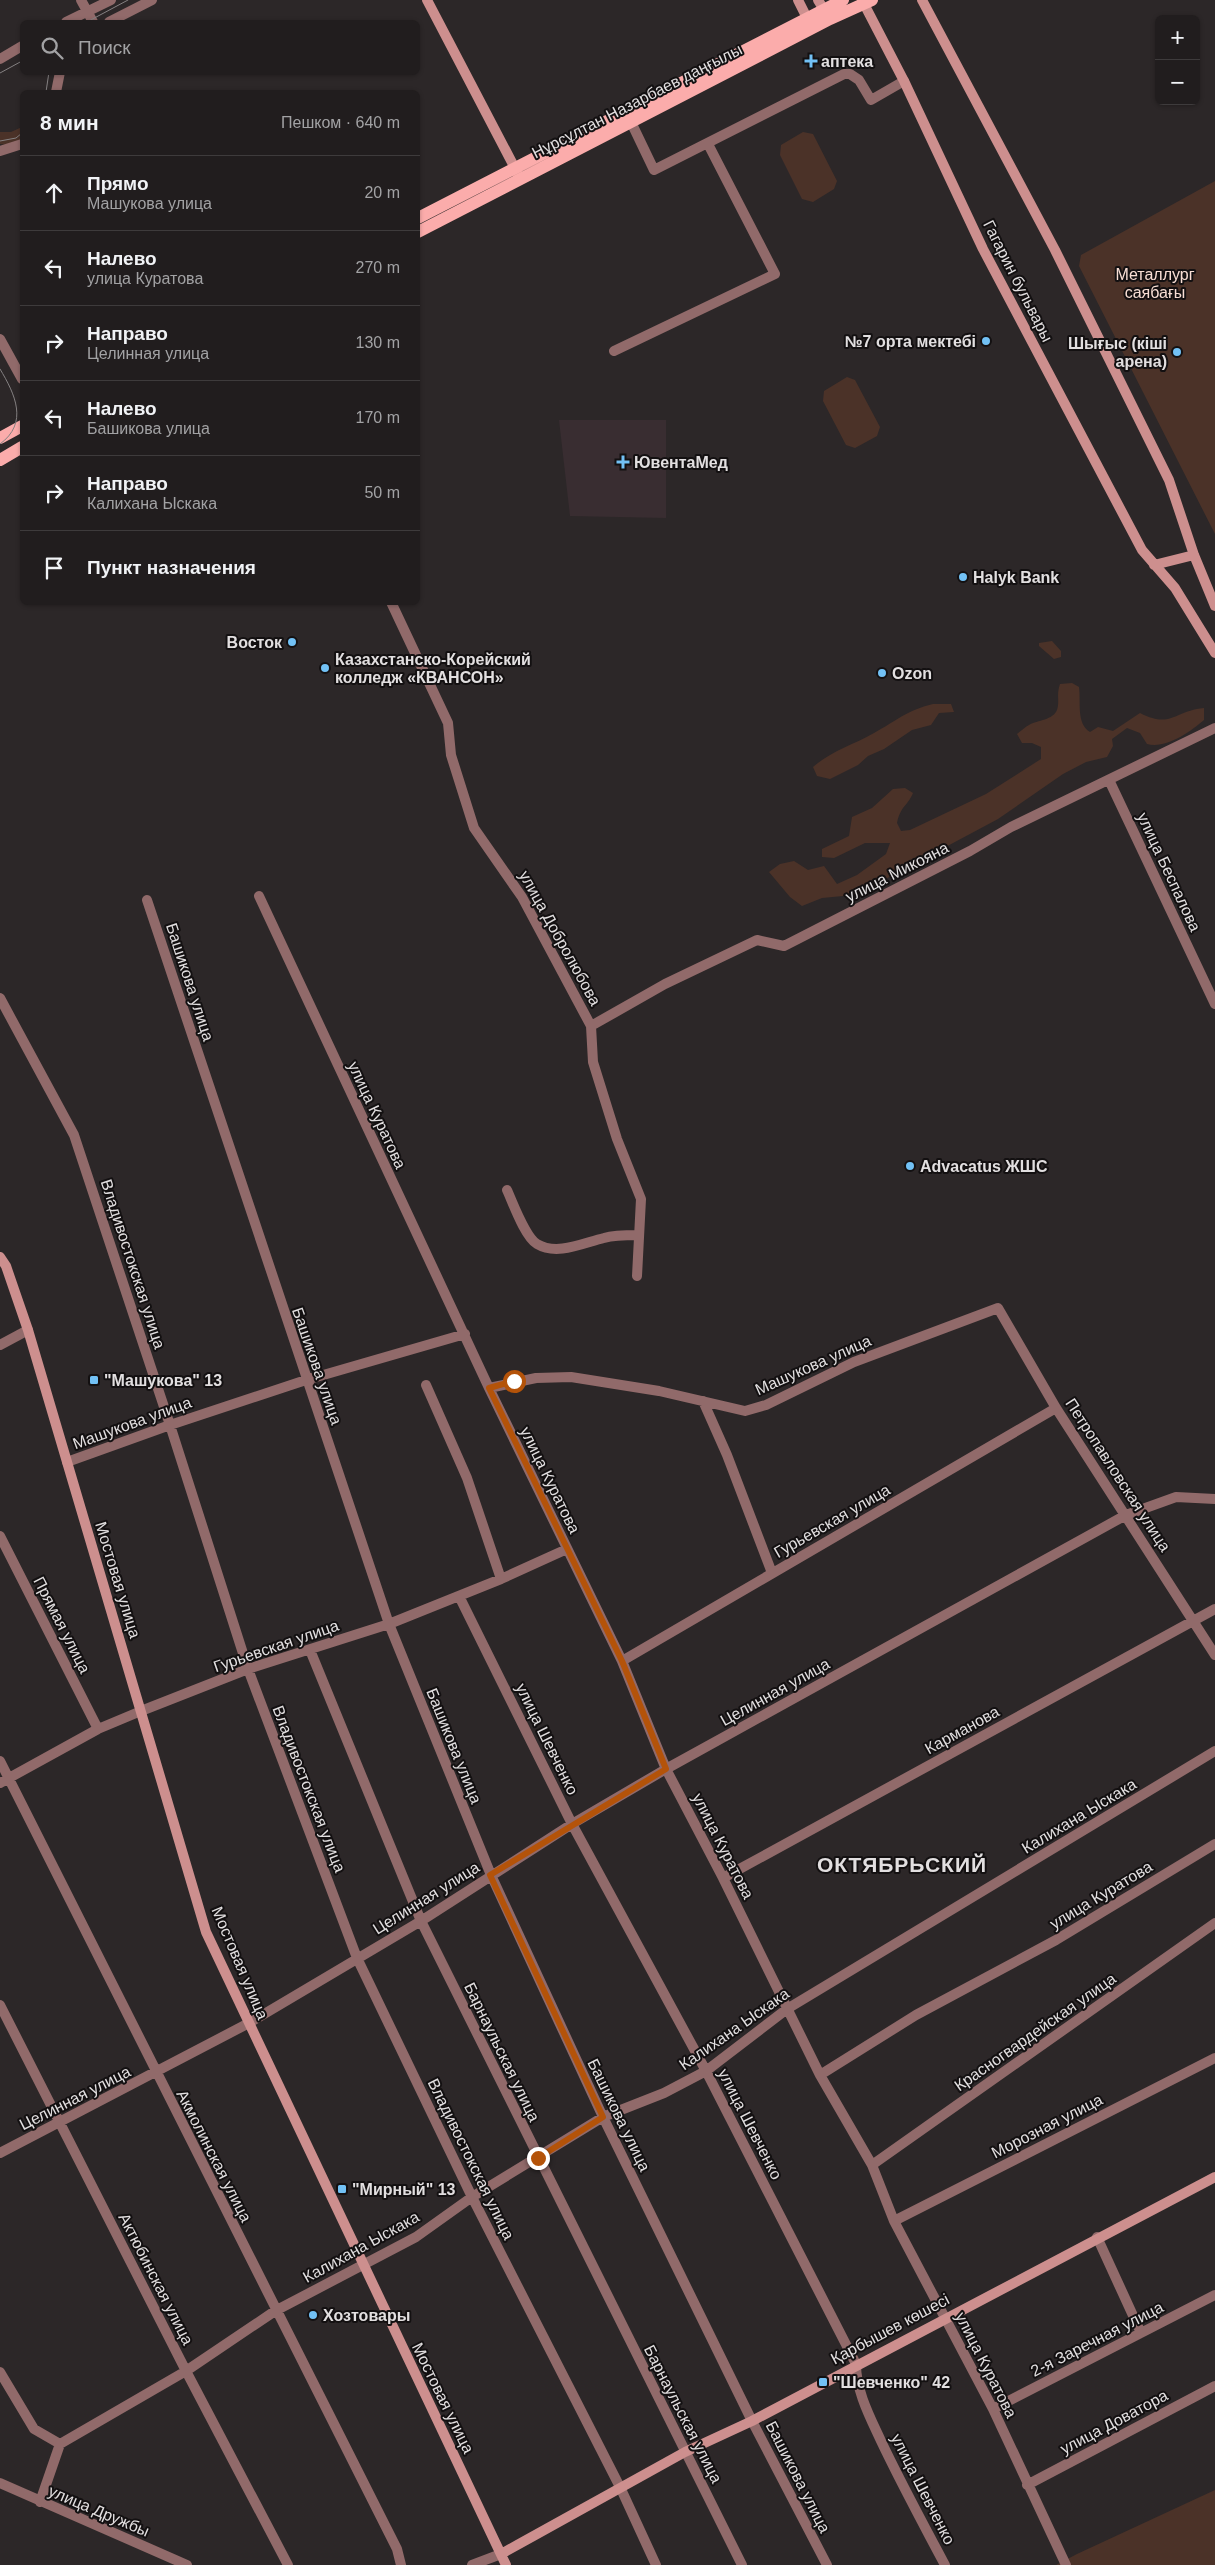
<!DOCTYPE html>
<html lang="ru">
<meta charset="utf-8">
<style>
body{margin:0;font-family:Arial,sans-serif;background:#292627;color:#f1f3f6}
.controls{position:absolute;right:15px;top:15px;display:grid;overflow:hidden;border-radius:8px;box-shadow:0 1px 4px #0004}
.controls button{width:45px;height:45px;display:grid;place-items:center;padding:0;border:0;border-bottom:1px solid #3e3b3c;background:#211d1e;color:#f1f3f6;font:25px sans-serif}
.stop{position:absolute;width:15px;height:15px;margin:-11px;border:4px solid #b45309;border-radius:50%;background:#fff}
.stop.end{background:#b45309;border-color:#fff;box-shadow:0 1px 5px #0008}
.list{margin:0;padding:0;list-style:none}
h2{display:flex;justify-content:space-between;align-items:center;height:65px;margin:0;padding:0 20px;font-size:21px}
h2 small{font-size:16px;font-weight:400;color:#a2a2a4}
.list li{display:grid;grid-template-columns:32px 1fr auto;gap:15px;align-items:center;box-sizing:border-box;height:75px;padding:0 20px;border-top:1px solid #3e3b3c}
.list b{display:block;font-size:19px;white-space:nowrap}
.list p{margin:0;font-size:16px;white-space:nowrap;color:#a2a2a4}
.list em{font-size:16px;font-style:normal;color:#a2a2a4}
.icon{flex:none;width:28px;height:28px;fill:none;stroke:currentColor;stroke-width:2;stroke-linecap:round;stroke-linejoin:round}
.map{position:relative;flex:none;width:1215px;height:2565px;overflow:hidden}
.search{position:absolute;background:#211d1e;box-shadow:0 1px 4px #0004;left:20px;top:20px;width:400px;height:55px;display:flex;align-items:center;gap:12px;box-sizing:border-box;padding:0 18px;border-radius:8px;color:#a2a2a4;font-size:19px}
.panel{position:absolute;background:#211d1e;box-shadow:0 1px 4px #0004;left:20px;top:90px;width:400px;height:515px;border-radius:8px}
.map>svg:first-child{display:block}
.built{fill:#392d31}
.green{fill:#4b3228}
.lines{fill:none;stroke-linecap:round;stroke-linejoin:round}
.street{stroke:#916a6a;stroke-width:10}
.secondary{stroke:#cd8f8e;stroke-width:10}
.primary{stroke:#fbacab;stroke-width:12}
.tram{stroke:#858182;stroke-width:1}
.route{stroke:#b45309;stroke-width:6}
.poi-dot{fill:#72c1f5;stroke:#131011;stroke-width:2}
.labels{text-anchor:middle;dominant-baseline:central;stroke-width:4;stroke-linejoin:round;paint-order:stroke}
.poi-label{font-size:16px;font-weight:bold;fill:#e2dfe0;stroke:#131011;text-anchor:start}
.street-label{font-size:16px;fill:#e2dfe0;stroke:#131011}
.park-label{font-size:16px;fill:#f8ded4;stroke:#131011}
.district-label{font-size:21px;font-weight:bold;letter-spacing:1px;fill:#e2dfe0;stroke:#131011}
</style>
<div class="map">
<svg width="1215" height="2565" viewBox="0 0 1215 2565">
<rect width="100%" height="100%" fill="#2c2728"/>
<!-- built -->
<path class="built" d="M559,420H666V518L570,516Z"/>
<!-- green -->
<path class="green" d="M22,127V139L8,145L0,144V132H11Z
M803,132L813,134L837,181L834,189L813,202L802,199L780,155L781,145Z
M1215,181V534L1079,266L1081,255Z
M847,377L855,380L880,427L877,436L855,448L846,445L823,401L824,391Z
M1052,641L1061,651V657L1054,659L1039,646V643Z
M1072,683L1079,687C1081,701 1076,724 1090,732L1098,727L1113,731L1140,713C1171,729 1174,711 1204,708V720C1190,732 1166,749 1147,744L1140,733L1127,728L1112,739L1113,746L1107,757L1086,762L1063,774L998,819L880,882L843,896L822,898L802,906L790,897L769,872L780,864L794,861L808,870L824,866L837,884L857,875L886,854L890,843H865L834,858L822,857V849L849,836L852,817L872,808L893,789L905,788L913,793C907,807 901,805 897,823L901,831L910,830L986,794L1041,759V747L1032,743H1022L1017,734C1021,731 1025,727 1029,725C1038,720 1053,720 1057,710C1060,700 1056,696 1060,684Z
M933,704H951L954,712L939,713L931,725L912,730L884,749L868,756L858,765L830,779L817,776L813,767C831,751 853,745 874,733C896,721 907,710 933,704Z
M1215,2490V2565H1056L1077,2554Z"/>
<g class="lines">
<!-- street -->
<path class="street" d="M81,0L93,22
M66,22L111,0
M109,22L152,0
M0,59L22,46
M56,92L60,72
M631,122L654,170L844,74H850L859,80L871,100L904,81
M0,151L22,144
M0,339L22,379
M614,351L775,274L708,144
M391,602L448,723L451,755L474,828L522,897L591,1026L593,1062L617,1139L641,1199L637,1276
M1109,780L1215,1004
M259,896L489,1388L622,1661L666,1769L723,1878L820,2075L872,2165L894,2221L993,2409L1066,2565
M147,900L389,1624L491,1875L603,2117L752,2421L827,2565
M0,998L74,1135L170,1425L248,1669L357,1958L472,2197L621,2489L656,2565
M591,1026L665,984L757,940L784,946L970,851L1011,827L1215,728
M507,1190C513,1203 525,1237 537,1244C557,1256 583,1243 604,1238C614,1235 627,1235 638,1235
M0,1345L28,1330
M426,1385L467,1478L501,1579
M489,1388L536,1378L571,1377L659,1391L745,1411L766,1405L854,1362L998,1308L1056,1408L1215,1655
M703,1401L727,1455L772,1573
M67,1462L170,1425L306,1380L465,1334
M0,1536L98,1729
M459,1596L572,1824L706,2071L856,2364C856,2391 870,2417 881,2441C901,2483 923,2524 945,2565
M310,1650L421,1921L742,2565
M622,1661L1056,1408
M0,1761L397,2549L401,2565
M0,1783L98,1729L141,1711L248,1669L389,1624L501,1579L567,1549
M723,1878L1215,1609
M0,2005L186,2371L288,2565
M820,2075L916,2015L1056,1940L1215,1844
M0,2153L249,2023L421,1921L572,1824L666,1769L1126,1515L1176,1497L1215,1499
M872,2165L1215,1923
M894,2221L1215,2058
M1097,2237L1141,2333
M0,2372L34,2429L60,2444
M993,2409L1215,2295
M0,2483L187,2565
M1027,2485L1215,2386
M40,2502L60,2444L186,2371L275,2311L416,2237L472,2197L603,2117L664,2093L706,2071L787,2009L1215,1751
M472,2565L501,2554"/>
<!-- secondary -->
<path class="secondary" d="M427,0L518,174
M798,0L810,24
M818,0L828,16
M862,0L904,81L983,249L1142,550L1175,588L1215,653
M922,0L1055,250L1169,480L1194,555L1215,606
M1154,565L1194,555
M0,1257L6,1266L28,1330L206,1932L506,2565
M501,2554L685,2452L752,2421L1215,2177"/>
<!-- primary -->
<path class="primary" d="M418,218L843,0
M418,232L830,19L872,0
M0,438L22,426
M0,460L22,447"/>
<!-- tram -->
<path class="tram" d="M87,22L128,0
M0,73L22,61
M46,92L49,72
M0,141L16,138L22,133
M0,369C15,394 29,423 0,444"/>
</g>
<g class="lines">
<!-- route -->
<path class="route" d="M514,1381L489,1388L622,1661L666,1769L490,1875L603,2117L538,2158"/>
</g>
<!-- markers -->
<g class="poi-dot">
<path d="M808.5 53.5h5v5h5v5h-5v5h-5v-5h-5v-5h5z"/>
<circle cx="986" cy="341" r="5"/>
<circle cx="1177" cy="352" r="5"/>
<path d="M620.5 454.5h5v5h5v5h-5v5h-5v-5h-5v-5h5z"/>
<circle cx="963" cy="577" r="5"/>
<circle cx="292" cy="642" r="5"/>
<circle cx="325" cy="668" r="5"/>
<circle cx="882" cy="673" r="5"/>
<circle cx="910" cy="1166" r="5"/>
<rect x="89" y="1375" width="10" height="10" rx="2.5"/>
<rect x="337" y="2184" width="10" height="10" rx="2.5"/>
<circle cx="313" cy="2315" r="5"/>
<rect x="818" y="2377" width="10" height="10" rx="2.5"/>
</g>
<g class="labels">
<!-- poi labels -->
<g class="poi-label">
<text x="821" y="61">аптека</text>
<text x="976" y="341" text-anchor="end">№7 орта мектебі</text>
<text x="1167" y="343" text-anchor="end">Шығыс (кіші<tspan x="1167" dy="18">арена)</tspan></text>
<text x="634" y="462">ЮвентаМед</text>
<text x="973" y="577">Halyk Bank</text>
<text x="282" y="642" text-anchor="end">Восток</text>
<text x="335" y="659">Казахстанско-Корейский<tspan x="335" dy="18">колледж «КВАНСОН»</tspan></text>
<text x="892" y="673">Ozon</text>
<text x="920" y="1166">Advacatus ЖШС</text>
<text x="104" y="1380">"Машукова" 13</text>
<text x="352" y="2189">"Мирный" 13</text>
<text x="323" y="2315">Хозтовары</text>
<text x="833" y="2382">"Шевченко" 42</text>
</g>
<!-- street labels -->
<g class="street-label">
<text transform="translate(637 101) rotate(-27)">Нұрсұлтан Назарбаев даңғылы</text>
<text transform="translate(1018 281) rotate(63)">Гагарин бульвары</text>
<text transform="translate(897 872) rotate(-27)">улица Микояна</text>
<text transform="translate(1169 872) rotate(65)">улица Беспалова</text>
<text transform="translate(560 938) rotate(61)">улица Добролюбова</text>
<text transform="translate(190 982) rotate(72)">Башикова улица</text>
<text transform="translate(377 1115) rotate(65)">улица Куратова</text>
<text transform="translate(133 1264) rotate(72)">Владивостокская улица</text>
<text transform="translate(813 1365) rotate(-24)">Машукова улица</text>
<text transform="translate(317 1366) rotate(71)">Башикова улица</text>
<text transform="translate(132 1423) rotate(-20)">Машукова улица</text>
<text transform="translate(1118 1475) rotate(57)">Петропавловская улица</text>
<text transform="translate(550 1480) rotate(64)">улица Куратова</text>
<text transform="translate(832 1521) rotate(-30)">Гурьевская улица</text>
<text transform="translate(118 1580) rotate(73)">Мостовая улица</text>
<text transform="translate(62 1625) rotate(63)">Прямая улица</text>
<text transform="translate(276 1646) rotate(-19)">Гурьевская улица</text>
<text transform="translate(775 1692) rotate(-29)">Целинная улица</text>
<text transform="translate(962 1730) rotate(-29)">Карманова</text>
<text transform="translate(547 1739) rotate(64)">улица Шевченко</text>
<text transform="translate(454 1746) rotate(68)">Башикова улица</text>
<text transform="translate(309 1789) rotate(69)">Владивостокская улица</text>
<text transform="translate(1079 1816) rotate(-31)">Калихана Ыскака</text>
<text transform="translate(723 1846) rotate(63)">улица Куратова</text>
<text transform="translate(1101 1895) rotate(-31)">улица Куратова</text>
<text transform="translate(426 1898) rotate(-32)">Целинная улица</text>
<text transform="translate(240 1963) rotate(67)">Мостовая улица</text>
<text transform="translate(734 2029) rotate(-35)">Калихана Ыскака</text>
<text transform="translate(1035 2032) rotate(-35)">Красногвардейская улица</text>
<text transform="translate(502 2052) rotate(64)">Барнаульская улица</text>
<text transform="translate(75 2098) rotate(-27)">Целинная улица</text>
<text transform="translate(619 2115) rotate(64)">Башикова улица</text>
<text transform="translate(750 2124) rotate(63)">улица Шевченко</text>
<text transform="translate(1047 2126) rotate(-27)">Морозная улица</text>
<text transform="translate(214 2156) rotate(63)">Акмолинская улица</text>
<text transform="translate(471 2159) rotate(64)">Владивостокская улица</text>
<text transform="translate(361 2247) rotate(-29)">Калихана Ыскака</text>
<text transform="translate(156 2279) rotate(63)">Актюбинская улица</text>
<text transform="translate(890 2329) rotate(-28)">Қарбышев көшесі</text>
<text transform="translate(1097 2339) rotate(-27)">2-я Заречная улица</text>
<text transform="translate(986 2365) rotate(63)">улица Куратова</text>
<text transform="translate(443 2398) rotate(64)">Мостовая улица</text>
<text transform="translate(683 2414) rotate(63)">Барнаульская улица</text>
<text transform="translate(1114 2422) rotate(-28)">улица Доватора</text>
<text transform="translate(798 2477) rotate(63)">Башикова улица</text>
<text transform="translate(923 2489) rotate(63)">улица Шевченко</text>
<text transform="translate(99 2511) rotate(23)">улица Дружбы</text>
</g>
<!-- park labels -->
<g class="park-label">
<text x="1155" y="274">Металлург<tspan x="1155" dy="18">саябағы</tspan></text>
</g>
<!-- district labels -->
<g class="district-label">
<text x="902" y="1864">ОКТЯБРЬСКИЙ</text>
</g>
</g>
</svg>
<div class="controls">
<button>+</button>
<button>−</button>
</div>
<div class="stop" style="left:514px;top:1381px"></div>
<div class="stop end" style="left:538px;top:2158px"></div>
<div class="search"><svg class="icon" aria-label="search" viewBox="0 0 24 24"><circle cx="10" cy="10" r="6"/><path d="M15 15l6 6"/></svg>Поиск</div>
<section class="panel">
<h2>8 мин<small>Пешком · 640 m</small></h2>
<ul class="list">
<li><svg class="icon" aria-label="ahead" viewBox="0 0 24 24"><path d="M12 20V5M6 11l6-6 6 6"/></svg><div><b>Прямо</b><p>Машукова улица</p></div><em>20 m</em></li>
<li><svg class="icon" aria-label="left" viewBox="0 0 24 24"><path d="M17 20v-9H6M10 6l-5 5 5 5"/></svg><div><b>Налево</b><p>улица Куратова</p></div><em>270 m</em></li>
<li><svg class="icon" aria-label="right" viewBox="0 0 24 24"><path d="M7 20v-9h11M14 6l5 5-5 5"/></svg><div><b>Направо</b><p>Целинная улица</p></div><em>130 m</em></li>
<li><svg class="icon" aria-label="left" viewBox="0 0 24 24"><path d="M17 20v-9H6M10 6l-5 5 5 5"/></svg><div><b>Налево</b><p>Башикова улица</p></div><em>170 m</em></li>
<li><svg class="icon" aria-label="right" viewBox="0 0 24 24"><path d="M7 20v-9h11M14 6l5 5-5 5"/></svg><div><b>Направо</b><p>Калихана Ыскака</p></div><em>50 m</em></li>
<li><svg class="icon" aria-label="arrive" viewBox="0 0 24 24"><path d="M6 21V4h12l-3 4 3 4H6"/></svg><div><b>Пункт назначения</b></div></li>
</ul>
</section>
</div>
